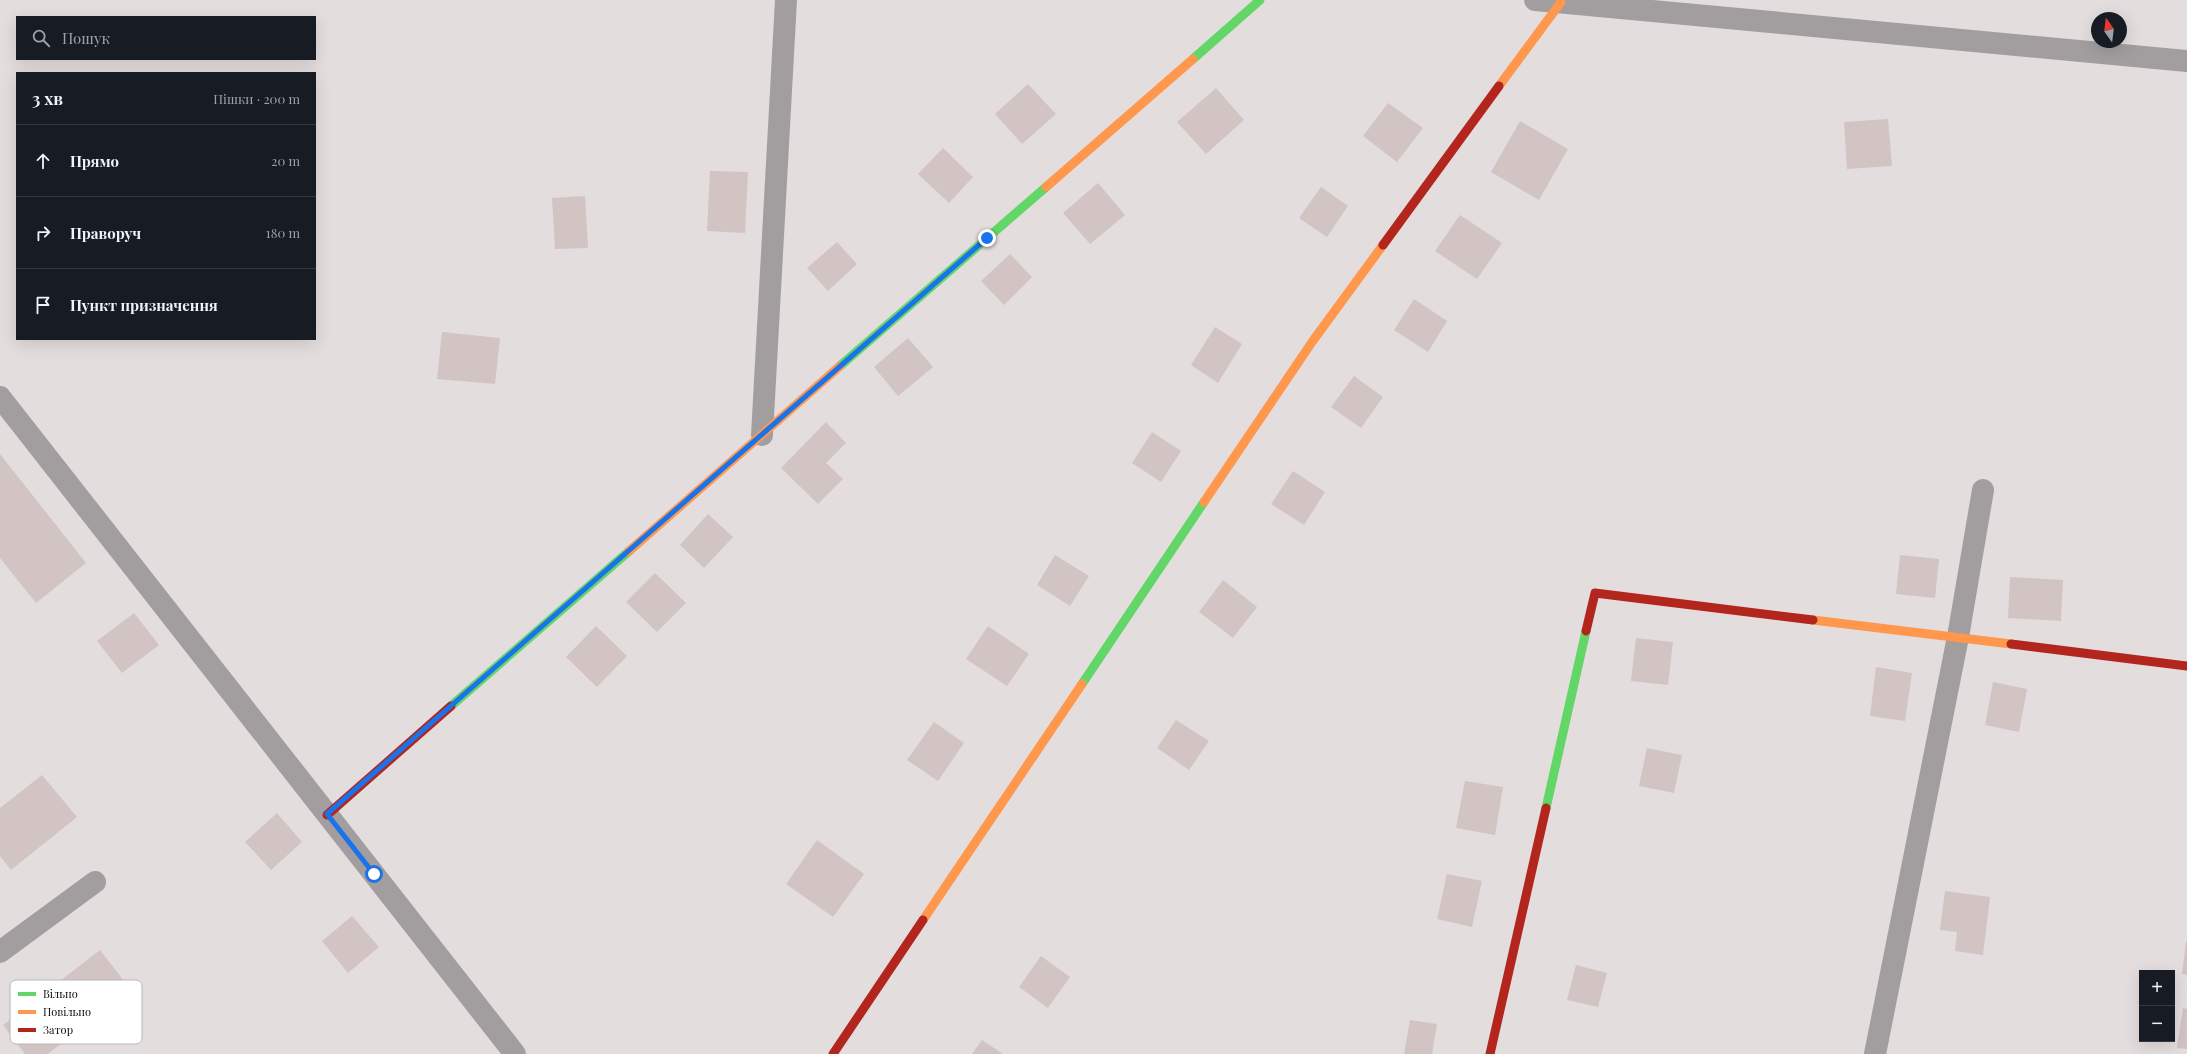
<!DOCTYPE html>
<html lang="uk">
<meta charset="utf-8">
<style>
body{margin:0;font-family:"Playfair Display",serif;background:#242831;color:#f1f3f6}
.controls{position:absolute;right:12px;bottom:12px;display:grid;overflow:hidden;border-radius:0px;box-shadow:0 4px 16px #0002}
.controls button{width:36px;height:36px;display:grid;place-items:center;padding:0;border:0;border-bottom:1px solid #363941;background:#171b24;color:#f1f3f6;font:20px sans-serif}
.compass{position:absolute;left:2091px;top:12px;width:36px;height:36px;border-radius:50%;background:#171b24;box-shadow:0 4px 16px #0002;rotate:346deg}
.stop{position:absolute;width:12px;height:12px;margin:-9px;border:3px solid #1a73e8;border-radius:50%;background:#fff}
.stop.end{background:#1a73e8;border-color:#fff;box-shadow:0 1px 4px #0008}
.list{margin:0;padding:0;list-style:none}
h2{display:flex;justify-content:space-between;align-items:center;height:52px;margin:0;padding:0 16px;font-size:17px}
h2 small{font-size:13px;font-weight:400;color:#9ea1a6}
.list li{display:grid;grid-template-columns:26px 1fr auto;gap:12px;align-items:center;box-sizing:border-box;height:72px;padding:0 16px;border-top:1px solid #363941}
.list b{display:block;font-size:15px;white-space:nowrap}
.list em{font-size:13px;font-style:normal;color:#9ea1a6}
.icon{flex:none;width:22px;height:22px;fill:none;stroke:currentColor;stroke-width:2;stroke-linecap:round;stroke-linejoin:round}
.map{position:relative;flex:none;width:2187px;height:1054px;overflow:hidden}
.search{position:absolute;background:#171b24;box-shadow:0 4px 16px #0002;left:16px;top:16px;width:300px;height:44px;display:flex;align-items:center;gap:10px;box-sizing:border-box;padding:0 14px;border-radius:0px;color:#9ea1a6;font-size:15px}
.panel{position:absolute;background:#171b24;box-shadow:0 4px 16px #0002;left:16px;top:72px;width:300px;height:268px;border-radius:0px}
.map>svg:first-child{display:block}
.building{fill:#d1c4c3}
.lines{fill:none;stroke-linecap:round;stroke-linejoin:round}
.street{stroke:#a29e9f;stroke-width:22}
.fast{stroke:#63d668;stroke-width:9}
.slow{stroke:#ff974d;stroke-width:9}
.jam{stroke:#b3261e;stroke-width:9}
.route{stroke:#1a73e8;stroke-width:5}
.key{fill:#fff;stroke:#b7b6b6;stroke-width:1}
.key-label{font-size:11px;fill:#0e0a0b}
</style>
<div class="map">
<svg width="2187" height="1054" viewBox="0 0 2187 1054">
<rect width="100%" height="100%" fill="#e4ddde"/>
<!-- building -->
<path class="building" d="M1028,84L1056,114L1022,144L995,114Z
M1216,88L1244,120L1206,154L1177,122Z
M1388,103L1423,128L1397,162L1363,136Z
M1888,119L1892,166L1847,169L1844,122Z
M1520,121L1568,149L1539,200L1491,172Z
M943,148L973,177L949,203L918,174Z
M710,171L748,172L745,233L707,231Z
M1098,183L1125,215L1090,244L1063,213Z
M1321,187L1348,206L1327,237L1299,218Z
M585,196L588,248L555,249L552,198Z
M1460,215L1502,243L1477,279L1435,251Z
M837,242L857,264L828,291L807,268Z
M1010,254L1032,277L1004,305L981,281Z
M1414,299L1447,321L1428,352L1394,330Z
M1215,327L1242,344L1218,383L1191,365Z
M442,332L500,338L495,384L437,379Z
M908,338L933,367L898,396L874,367Z
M1354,376L1383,397L1361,428L1331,407Z
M826,422L846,443L826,463L843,479L818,504L781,468Z
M1152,432L1181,451L1161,482L1132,463Z
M0,454L86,563L36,603L0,558Z
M1293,471L1325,492L1304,525L1271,504Z
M708,514L733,537L704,568L680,545Z
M1055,555L1089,576L1070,606L1037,585Z
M1900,555L1939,559L1935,598L1896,594Z
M655,573L686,603L657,632L626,602Z
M2010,577L2063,580L2061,621L2008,618Z
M1223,580L1257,607L1233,638L1199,612Z
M134,613L159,645L122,673L97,641Z
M596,626L627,656L597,687L566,657Z
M988,626L1029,654L1007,686L966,659Z
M1636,638L1673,642L1668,685L1631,681Z
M1876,667L1912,673L1905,721L1870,716Z
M1993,682L2027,689L2019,732L1985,725Z
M1176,720L1209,741L1189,770L1157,748Z
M934,722L964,743L938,781L907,760Z
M1647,748L1682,755L1674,793L1639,786Z
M42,775L77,817L11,870L0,856V808Z
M1465,781L1503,787L1495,835L1456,828Z
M277,813L302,842L271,870L245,842Z
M817,840L864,874L833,917L786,884Z
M1447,874L1482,881L1472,927L1437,919Z
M1945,891L1990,897L1983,955L1955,951L1957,932L1940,930Z
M352,916L379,947L348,973L322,941Z
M2186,941H2187V975L2182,974Z
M100,950L131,990L48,1054H25L3,1025Z
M1041,956L1070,977L1048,1008L1019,987Z
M1576,965L1607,973L1598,1007L1567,1000Z
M2183,1008L2187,1009V1049L2177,1048Z
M1410,1020L1437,1024L1432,1054H1404Z
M982,1040L1003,1054H972Z"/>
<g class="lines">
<!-- street -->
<path class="street" d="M1535,0L2187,61
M0,397L515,1054
M762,435L786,0
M0,952L95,882
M1875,1054L1958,637L1983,490"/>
<!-- fast -->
<path class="fast" d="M1193,59L1260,0
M840,366L1046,187
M1082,684L1204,502
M451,706L628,552
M1546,808L1586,631"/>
<!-- slow -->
<path class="slow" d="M1499,86L1561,2
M1046,187L1193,59
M1204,502L1312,342L1383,245
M628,552L840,366
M1813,620L2011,644
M923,920L1082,684"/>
<!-- jam -->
<path class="jam" d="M1383,245L1499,86
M1586,631L1595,593L1813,620
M2011,644L2187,666
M327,815L451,706
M833,1054L923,920
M1490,1054L1546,808"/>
</g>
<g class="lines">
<!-- route -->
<path class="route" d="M374,874L327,814L987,238"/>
</g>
<!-- legend -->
<rect x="10" y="980" width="132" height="64" rx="6" class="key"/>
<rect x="18" y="992" width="18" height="4" fill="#63d668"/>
<rect x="18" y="1010" width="18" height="4" fill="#ff974d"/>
<rect x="18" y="1028" width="18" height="4" fill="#b3261e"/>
<g class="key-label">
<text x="43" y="998">Вільно</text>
<text x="43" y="1016">Повільно</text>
<text x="43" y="1034">Затор</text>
</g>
</svg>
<div class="controls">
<button>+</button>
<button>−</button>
</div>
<svg class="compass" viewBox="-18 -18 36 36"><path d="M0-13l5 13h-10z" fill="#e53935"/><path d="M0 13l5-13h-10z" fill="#9ea1a6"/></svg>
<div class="stop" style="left:374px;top:874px"></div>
<div class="stop end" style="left:987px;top:238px"></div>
<div class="search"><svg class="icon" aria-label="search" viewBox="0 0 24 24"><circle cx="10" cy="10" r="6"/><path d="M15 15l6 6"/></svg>Пошук</div>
<section class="panel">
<h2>3 хв<small>Пішки · 200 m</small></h2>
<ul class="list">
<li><svg class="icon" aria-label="ahead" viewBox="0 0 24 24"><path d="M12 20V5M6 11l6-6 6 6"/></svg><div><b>Прямо</b></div><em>20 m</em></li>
<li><svg class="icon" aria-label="right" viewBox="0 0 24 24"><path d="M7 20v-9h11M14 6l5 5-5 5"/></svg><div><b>Праворуч</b></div><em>180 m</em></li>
<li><svg class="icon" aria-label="arrive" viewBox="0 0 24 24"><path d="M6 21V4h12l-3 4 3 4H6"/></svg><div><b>Пункт призначення</b></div></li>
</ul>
</section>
</div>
